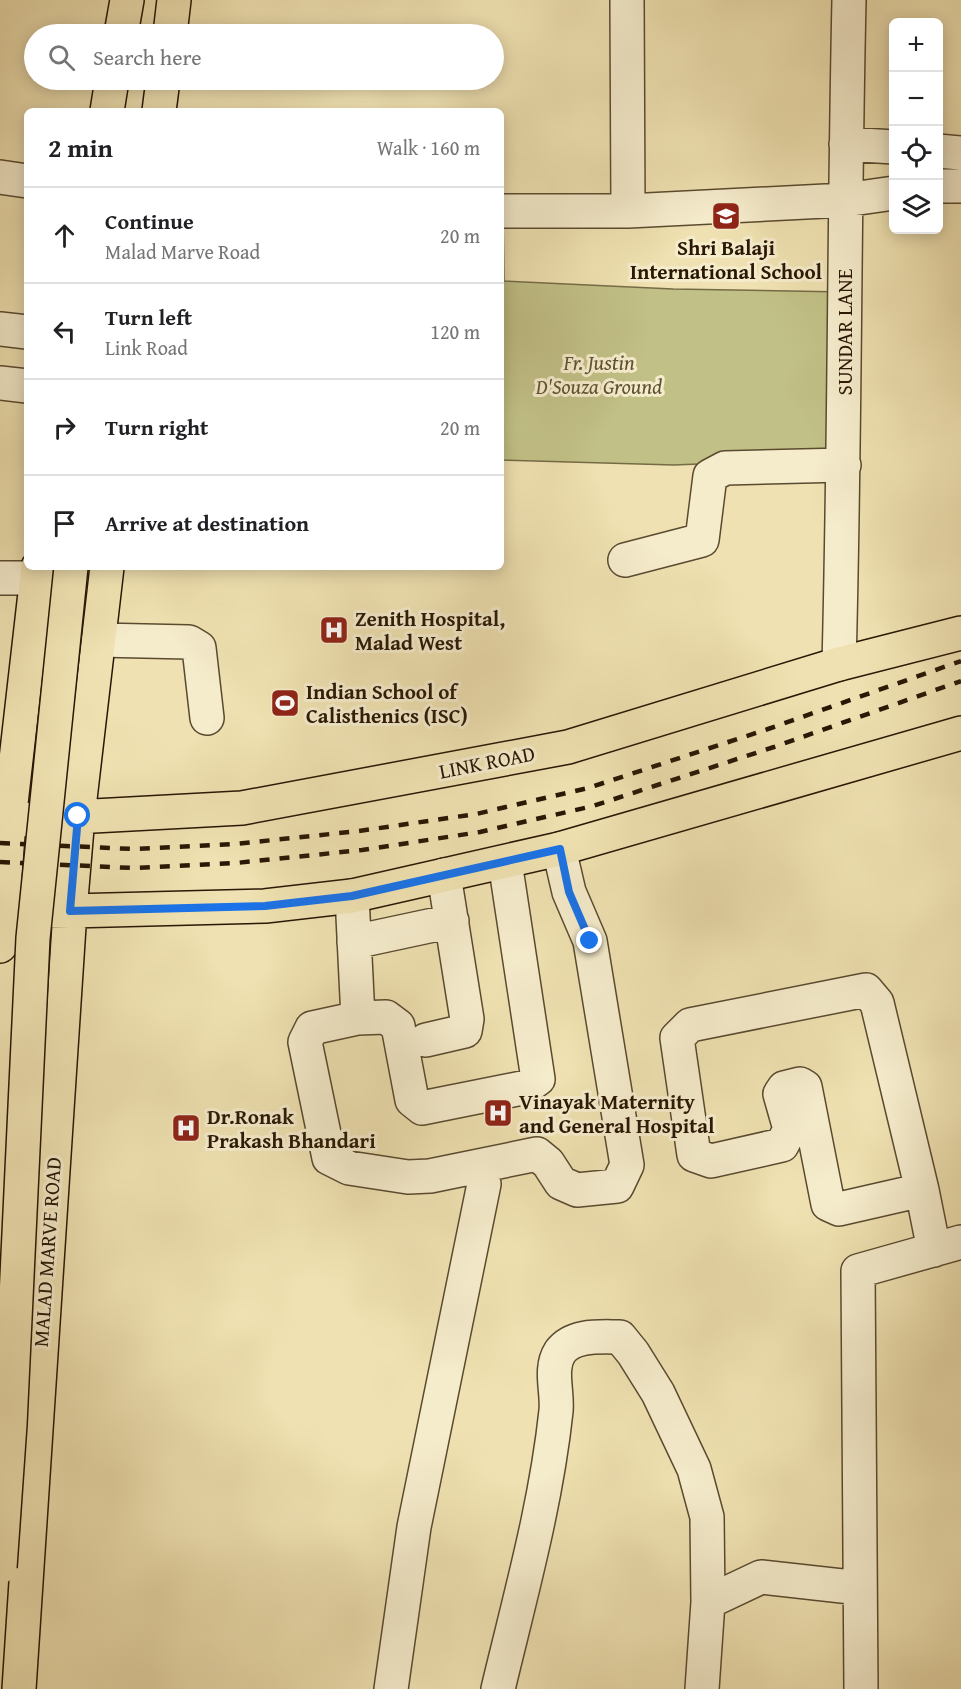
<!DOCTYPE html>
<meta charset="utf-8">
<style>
body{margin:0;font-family:"Gentium Book Plus",serif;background:#f2f2f2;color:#202124}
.controls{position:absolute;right:18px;top:18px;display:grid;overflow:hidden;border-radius:9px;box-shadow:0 3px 15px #0003}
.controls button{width:54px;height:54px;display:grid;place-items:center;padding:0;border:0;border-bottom:2px solid #e0e0e0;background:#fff;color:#202124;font:30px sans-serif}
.stop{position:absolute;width:18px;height:18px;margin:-14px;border:4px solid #1a73e8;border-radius:50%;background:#fff}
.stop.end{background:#1a73e8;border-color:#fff;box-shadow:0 2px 6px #0008}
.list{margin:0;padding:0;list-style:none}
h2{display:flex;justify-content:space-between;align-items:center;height:78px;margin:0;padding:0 24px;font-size:26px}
h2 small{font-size:20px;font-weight:400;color:#757577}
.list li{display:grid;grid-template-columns:39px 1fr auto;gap:18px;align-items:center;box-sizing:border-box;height:96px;padding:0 24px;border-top:2px solid #e0e0e0}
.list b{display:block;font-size:22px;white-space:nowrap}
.list p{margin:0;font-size:20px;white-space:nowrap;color:#757577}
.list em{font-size:20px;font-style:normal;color:#757577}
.icon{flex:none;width:33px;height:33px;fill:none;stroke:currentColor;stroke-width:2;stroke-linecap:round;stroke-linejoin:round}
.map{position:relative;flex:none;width:961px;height:1689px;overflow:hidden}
.search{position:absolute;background:#fff;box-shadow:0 3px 15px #0003;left:24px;top:24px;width:480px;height:66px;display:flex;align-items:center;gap:15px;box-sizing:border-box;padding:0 21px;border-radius:33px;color:#757577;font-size:22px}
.panel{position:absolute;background:#fff;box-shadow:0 3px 15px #0003;left:24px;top:108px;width:480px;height:462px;border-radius:9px}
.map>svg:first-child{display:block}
.green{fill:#c1c086;stroke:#756c46;stroke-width:1.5}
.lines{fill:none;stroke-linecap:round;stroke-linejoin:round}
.minor-casing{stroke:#5a4a30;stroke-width:36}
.major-casing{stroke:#291705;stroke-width:36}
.minor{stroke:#f5eccc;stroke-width:33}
.major{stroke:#efe1b1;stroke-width:33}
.rail{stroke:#291705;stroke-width:4.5;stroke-dasharray:10 10;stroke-linecap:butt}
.major-bridge-casing{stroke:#291705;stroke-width:36;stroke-linecap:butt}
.major-bridge{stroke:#efe1b1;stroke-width:33}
.route{stroke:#1a73e8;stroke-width:8}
.labels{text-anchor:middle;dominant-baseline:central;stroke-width:6;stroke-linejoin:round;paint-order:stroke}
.poi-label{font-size:21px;font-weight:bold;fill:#291705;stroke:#f5eccc;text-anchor:start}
.street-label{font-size:21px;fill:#291705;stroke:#f5eccc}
.park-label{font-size:21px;font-style:italic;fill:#5e5232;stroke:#f5eccc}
</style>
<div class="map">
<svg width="961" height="1689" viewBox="0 0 961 1689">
<rect width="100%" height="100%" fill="#efe1b1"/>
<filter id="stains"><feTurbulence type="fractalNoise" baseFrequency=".00333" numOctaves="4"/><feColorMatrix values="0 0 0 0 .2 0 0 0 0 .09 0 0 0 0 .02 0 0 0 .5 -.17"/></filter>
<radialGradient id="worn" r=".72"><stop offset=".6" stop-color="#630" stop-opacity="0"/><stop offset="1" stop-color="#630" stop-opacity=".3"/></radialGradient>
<!-- green -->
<path class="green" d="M501,211H503L504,281L673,289L845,292L844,453L724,463L674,465L501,460Z"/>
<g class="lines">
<!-- minor casing -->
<g class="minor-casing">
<path id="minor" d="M627,0L628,211
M846,144L894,147
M938,151L961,153
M0,177L27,181
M938,186H961
M501,211H628L845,200L894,193
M0,329L27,332
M0,383L27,386
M625,560L702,540L710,476L725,468L844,465
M0,578H37
M99,640L189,642L199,648L207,718
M839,664C845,443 844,222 849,0
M505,862L538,1079L527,1087L422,1108L412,1100L398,1026L386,1017L358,1018L312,1028L305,1042L329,1158L349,1168L408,1177L430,1176L537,1154L548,1163L561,1183L577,1190L617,1186L627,1165L590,941L569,892L559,849
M352,896L358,1018
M354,942L452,921
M426,1040L465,1031L467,1019L444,875
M922,1190L839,1209L828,1204L805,1087L800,1084L784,1088L780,1094L790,1129L782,1145L711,1161L694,1155L677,1038L690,1025L866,990L877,1003L922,1190L934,1250
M708,1602L761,1577L860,1588
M391,1689L414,1527L484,1184
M498,1689C520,1597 546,1505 556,1411C558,1392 549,1369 560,1352C573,1334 601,1337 620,1337L633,1353L658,1393L694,1469L707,1517L708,1602L702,1689
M861,1689L858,1271L961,1242"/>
</g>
<!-- major casing -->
<g class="major-casing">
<path id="major" d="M121,34L127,0
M170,34L174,0
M107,111L112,80
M159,111L163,80
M0,821L242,808L568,747L839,664L961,633
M0,910L70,911L265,906L352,896L559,849L961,733
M0,946L9,821L38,567
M19,1689L70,911L78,816L107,567"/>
</g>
<!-- minor -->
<use href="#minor" class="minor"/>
<!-- major -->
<use href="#major" class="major"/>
<!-- rail -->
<path class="rail" d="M0,843L133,849L235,844L359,831L476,814L588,788L768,729L961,661
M0,862L133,868L236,863L362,850L480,832L593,806L774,747L961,681"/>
<!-- major-bridge casing -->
<g class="major-bridge-casing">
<path id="major-bridge" d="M0,1567L10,1424L33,938L71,567"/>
</g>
<!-- major-bridge -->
<use href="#major-bridge" class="major-bridge"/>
</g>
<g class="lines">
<!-- route -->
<path class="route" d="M78,816L70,911L265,906L352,896L560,849L569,892L590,941"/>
</g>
<!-- icons -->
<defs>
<g id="school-square" transform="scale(1.5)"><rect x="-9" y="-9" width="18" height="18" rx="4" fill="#8f2418" stroke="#f5eccc"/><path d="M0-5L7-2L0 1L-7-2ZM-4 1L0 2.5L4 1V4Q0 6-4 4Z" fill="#fff"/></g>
<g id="hospital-square" transform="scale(1.5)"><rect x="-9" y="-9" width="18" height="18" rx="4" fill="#8f2418" stroke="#f5eccc"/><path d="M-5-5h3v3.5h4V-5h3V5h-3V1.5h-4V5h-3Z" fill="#fff"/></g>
<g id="stadium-square" transform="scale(1.5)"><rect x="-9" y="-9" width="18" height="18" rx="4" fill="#8f2418" stroke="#f5eccc"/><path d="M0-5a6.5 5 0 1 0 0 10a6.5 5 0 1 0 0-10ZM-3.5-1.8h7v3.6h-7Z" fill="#fff"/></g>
</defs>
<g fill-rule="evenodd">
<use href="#school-square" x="726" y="216"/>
<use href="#hospital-square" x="334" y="630"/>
<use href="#stadium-square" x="285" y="703"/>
<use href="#hospital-square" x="498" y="1113"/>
<use href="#hospital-square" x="186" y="1128"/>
</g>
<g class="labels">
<!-- poi labels -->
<g class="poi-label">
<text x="726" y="247" text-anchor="middle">Shri Balaji<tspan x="726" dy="24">International School</tspan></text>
<text x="355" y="618">Zenith Hospital,<tspan x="355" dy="24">Malad West</tspan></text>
<text x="306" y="691">Indian School of<tspan x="306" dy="24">Calisthenics (ISC)</tspan></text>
<text x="519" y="1101">Vinayak Maternity<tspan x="519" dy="24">and General Hospital</tspan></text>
<text x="207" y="1116">Dr.Ronak<tspan x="207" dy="24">Prakash Bhandari</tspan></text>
</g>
<!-- street labels -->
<g class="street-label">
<text transform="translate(844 332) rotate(-90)">SUNDAR LANE</text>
<text transform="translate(487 762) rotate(-11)">LINK ROAD</text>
<text transform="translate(47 1252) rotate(-86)">MALAD MARVE ROAD</text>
</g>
<!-- park labels -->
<g class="park-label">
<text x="599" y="362">Fr. Justin<tspan x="599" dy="24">D'Souza Ground</tspan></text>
</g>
</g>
<rect width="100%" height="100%" filter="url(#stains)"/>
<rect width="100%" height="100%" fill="url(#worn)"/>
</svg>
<div class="controls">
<button>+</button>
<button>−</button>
<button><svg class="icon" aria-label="locate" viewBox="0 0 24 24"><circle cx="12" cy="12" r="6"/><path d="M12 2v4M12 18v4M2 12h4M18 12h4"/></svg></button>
<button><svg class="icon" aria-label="layers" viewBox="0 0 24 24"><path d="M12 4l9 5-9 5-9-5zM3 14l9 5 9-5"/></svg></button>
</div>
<div class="stop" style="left:78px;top:816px"></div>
<div class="stop end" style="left:590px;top:941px"></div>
<div class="search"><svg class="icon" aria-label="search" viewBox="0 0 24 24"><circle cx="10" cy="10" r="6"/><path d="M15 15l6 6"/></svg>Search here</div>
<section class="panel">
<h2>2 min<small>Walk · 160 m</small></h2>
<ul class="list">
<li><svg class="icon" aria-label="ahead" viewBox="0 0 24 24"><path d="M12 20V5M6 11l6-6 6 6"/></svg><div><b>Continue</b><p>Malad Marve Road</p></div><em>20 m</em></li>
<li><svg class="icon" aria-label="left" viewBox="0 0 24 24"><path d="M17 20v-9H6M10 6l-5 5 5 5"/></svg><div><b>Turn left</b><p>Link Road</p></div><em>120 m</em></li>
<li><svg class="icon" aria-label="right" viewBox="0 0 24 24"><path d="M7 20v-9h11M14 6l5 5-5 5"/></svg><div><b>Turn right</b></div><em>20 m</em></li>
<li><svg class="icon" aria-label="arrive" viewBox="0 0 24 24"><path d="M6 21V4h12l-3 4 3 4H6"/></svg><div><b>Arrive at destination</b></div></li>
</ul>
</section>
</div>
